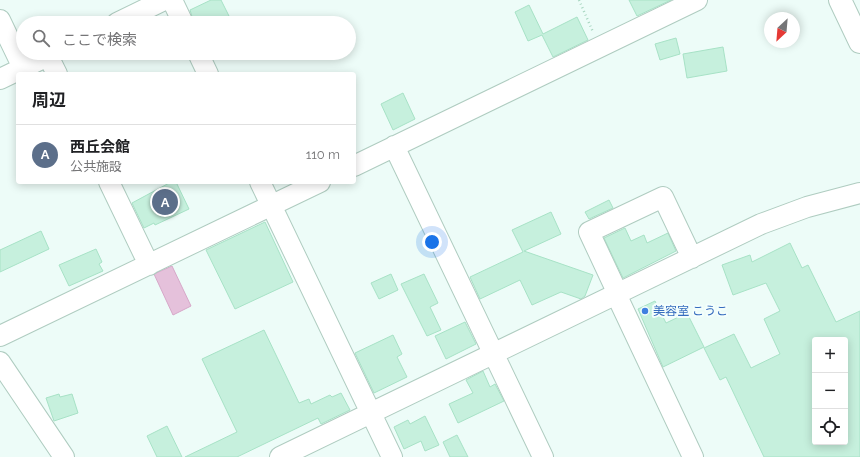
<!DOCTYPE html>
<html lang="ja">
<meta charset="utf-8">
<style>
body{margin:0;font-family:Raleway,"Noto Sans JP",sans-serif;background:#f6f6f6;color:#202124}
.controls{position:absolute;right:12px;bottom:12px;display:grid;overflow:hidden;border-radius:4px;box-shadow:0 2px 10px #0003}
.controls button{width:36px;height:36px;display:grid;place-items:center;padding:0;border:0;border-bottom:1px solid #e0e0e0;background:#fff;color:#202124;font:20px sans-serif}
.compass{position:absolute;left:764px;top:12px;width:36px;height:36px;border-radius:50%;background:#fff;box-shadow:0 2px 10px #0003;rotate:206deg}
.you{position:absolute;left:432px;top:242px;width:14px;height:14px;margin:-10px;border:3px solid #fff;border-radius:50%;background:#1a73e8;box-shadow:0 0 0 6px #1a73e833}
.badge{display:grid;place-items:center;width:26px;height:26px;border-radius:50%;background:#3a7652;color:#fff;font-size:13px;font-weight:700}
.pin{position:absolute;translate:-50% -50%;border:2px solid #fff;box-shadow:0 1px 4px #0006}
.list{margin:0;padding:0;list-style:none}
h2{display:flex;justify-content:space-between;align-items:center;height:52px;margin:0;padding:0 16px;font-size:17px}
h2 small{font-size:13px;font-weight:400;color:#757577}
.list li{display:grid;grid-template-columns:26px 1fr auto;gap:12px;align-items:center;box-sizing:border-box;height:60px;padding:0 16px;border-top:1px solid #e0e0e0}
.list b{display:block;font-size:15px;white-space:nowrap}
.list p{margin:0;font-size:13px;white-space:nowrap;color:#757577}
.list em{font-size:13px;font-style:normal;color:#757577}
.icon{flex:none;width:22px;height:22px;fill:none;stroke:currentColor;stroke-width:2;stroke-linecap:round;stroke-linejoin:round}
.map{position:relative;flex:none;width:860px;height:457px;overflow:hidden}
.search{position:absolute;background:#fff;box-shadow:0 2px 10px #0003;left:16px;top:16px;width:340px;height:44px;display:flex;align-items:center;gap:10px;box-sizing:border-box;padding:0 14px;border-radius:22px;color:#757577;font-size:15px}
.panel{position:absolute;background:#fff;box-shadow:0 2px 10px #0003;left:16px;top:72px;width:340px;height:112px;border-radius:4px}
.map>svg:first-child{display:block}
.water{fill:#e5c1db;stroke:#d7a8c9}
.building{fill:#c6f0dd;stroke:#a7e2c6;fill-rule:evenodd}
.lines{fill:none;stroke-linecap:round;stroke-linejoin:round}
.minor-casing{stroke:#afccc0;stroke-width:22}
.tertiary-casing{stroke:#afccc0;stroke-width:24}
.path{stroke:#a8d6c0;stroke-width:2.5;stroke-dasharray:1 3;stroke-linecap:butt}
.minor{stroke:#fff;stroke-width:20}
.tertiary{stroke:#fff;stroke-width:22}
.shop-dot{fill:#3f7fe0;stroke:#f3fefc;stroke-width:1.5}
.labels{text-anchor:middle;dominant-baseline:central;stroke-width:4;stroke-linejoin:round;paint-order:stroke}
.shop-label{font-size:12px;fill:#366cbe;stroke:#f3fefc;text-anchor:start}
</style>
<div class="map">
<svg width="860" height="457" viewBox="0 0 860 457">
<rect width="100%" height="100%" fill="#edfcf8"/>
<!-- water -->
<path class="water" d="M172,266L191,306L173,315L154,274Z"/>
<!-- building -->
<path class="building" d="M211,0H221L229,16L216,23H194L190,10Z
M629,0H671L637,16Z
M529,5L543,34L577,17L588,40L553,57L542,35L528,41L515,12Z
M676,38L680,54L660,60L655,44Z
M723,47L727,71L687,78L683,54Z
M403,93L415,119L393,130L381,104Z
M171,182H176L189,209L155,225L154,223L144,228L132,203Z
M609,200L613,208L589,219L585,212Z
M551,212L561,234L524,251L593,275L585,296L581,299L561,292L532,305L520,280L480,299L470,277L523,252L512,230Z
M265,222L293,282L235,309L206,250Z
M625,228L631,241L644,235L647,243L668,233L676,251L623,278L604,238Z
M41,231L49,249L0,272V250Z
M790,243L802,268L808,265L836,322L860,311V457H764L726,377L720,380L704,348L734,334L751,368L780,354L764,319L780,311L766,283L733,295L722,265L750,255L752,262ZM815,340H845V442H815Z
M96,249L102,262L99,264L103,271L69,286L59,265Z
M391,274L398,290L379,299L371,283Z
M424,274L438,303L430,307L441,330L427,336L401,284Z
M655,301L666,323L687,313L704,347L663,367L638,309Z
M465,322L476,344L446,359L435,336Z
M264,330L299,403L309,399L311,404L330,395L332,397L341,393L350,410L321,424L318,418L237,457H185L237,432L202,359Z
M393,335L402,354L397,357L407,377L374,393L355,353Z
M483,371L490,387L495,384L504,401L458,423L449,404L473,393L466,380Z
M59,394L60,397L72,394L78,413L54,421L46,398Z
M425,416L439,445L425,451L421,441L404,449L394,427L408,420L410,424Z
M167,426L182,457H157L147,436Z
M457,435L468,457H450L443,442Z"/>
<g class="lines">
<!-- minor casing -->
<g class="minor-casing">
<path id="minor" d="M172,0L183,23
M0,20L23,68
M117,23L164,0
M198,53L208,74
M48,56L57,74
M0,79L54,53
M394,146L543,457
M354,166L697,0
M109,182L149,265
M260,182L392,457
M616,294L693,457
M618,294L589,232L663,197L692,258
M0,336L320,182
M0,362L64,457
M280,457L761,224L807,207L860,193"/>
</g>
<!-- tertiary casing -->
<g class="tertiary-casing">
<path id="tertiary" d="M840,0L860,42"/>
</g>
<!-- path -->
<path class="path" d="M579,0L593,32"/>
<!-- minor -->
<use href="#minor" class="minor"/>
<!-- tertiary -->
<use href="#tertiary" class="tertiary"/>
</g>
<!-- markers -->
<circle class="shop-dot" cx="645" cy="311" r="4"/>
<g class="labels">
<!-- shop labels -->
<g class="shop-label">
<text x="653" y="311">美容室 こうこ</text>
</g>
</g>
</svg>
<div class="controls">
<button>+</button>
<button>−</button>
<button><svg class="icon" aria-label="locate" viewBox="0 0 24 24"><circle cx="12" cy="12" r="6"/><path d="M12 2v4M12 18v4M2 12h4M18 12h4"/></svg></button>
</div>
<svg class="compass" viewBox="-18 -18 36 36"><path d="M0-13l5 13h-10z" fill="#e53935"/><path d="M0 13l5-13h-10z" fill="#757577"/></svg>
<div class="you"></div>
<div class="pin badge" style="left:165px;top:202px;background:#5c6f8a">A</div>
<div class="search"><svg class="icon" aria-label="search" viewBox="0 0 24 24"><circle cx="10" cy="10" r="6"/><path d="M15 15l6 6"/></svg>ここで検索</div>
<section class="panel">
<h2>周辺<small></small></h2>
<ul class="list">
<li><span class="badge" style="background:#5c6f8a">A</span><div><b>西丘会館</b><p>公共施設</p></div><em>110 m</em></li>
</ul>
</section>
</div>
